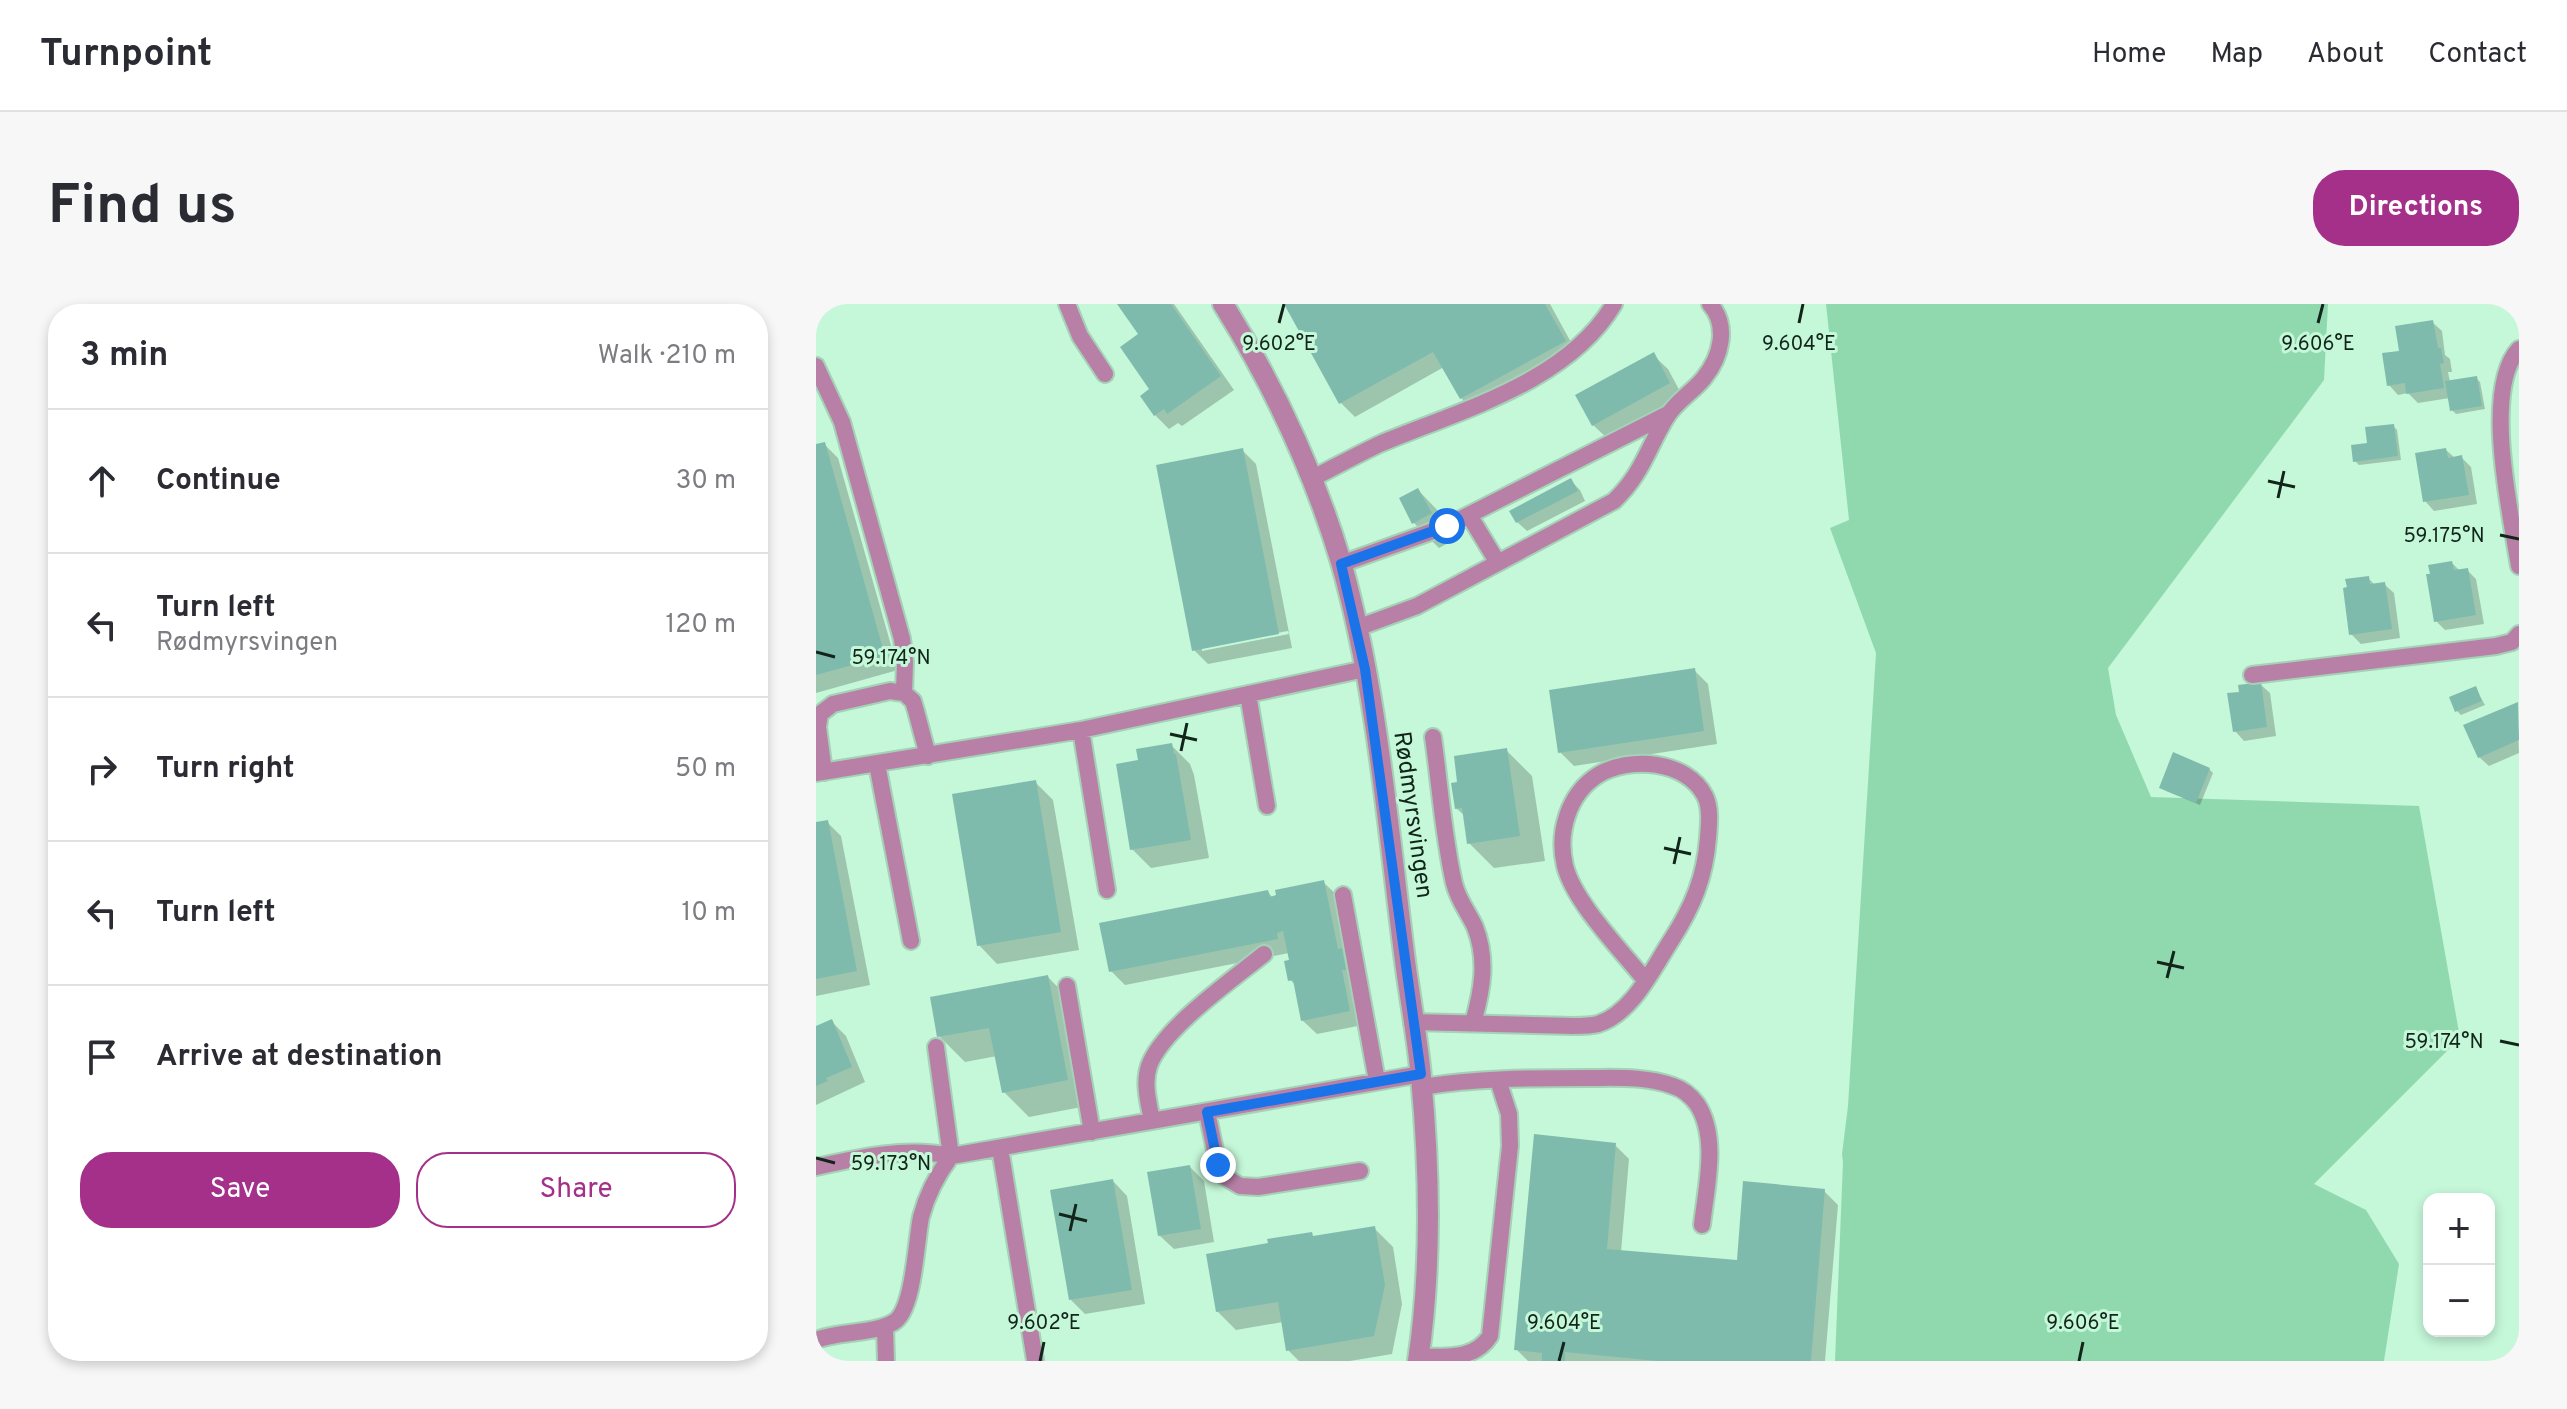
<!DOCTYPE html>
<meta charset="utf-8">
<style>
body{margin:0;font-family:Overpass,sans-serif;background:#f7f7f7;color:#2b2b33}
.controls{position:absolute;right:24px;bottom:24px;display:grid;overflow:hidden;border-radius:16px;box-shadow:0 4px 12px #0003}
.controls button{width:72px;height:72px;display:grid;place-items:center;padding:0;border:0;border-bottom:2px solid #e1e1e2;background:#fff;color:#2b2b33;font:40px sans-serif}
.stop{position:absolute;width:24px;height:24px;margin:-18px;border:6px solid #1a73e8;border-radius:50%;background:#fff}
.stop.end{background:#1a73e8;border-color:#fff;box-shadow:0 2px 8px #0008}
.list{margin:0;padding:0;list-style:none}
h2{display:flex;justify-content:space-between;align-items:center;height:104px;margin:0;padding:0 32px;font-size:34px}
h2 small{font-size:26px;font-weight:400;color:#7c7c81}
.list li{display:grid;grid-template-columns:52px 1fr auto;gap:24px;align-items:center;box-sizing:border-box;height:144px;padding:0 32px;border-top:2px solid #e1e1e2}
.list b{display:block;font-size:30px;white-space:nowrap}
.list p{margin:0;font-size:26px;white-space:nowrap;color:#7c7c81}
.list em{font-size:26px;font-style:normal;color:#7c7c81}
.actions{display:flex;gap:16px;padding:24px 32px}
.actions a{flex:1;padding:18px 0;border:2px solid #a4308a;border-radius:32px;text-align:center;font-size:28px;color:#a4308a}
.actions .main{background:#a4308a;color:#fff}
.icon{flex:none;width:44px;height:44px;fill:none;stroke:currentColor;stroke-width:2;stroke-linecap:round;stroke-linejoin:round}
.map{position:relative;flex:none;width:1703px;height:1057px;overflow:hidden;border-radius:32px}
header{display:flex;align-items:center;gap:48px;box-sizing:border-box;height:112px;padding:0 40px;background:#fff;border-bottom:2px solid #e1e1e2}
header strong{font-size:38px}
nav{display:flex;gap:44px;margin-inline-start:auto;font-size:28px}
.intro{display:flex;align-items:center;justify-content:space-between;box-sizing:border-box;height:192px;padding:0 48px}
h1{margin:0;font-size:56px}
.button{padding:20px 36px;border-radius:32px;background:#a4308a;color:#fff;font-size:28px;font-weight:700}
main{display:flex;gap:48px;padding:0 48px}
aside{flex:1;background:#fff;border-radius:32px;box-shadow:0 4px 12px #0003}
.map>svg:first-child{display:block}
.green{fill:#90d9af}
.shadow{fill:#0003;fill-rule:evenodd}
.building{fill:#7fbbad}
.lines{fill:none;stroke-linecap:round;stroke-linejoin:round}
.service-casing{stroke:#a5d1b7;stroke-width:20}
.minor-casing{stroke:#a5d1b7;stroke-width:24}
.service{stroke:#b880a7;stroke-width:16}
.minor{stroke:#b880a7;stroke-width:20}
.route{stroke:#1a73e8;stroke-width:10}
.ticks{fill:none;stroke:#12251a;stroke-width:3}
.labels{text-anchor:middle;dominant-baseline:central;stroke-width:6;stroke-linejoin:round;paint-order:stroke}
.street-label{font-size:24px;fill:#12251a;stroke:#c5f7d9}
.ticks-label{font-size:20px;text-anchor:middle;fill:#12251a;stroke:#c5f7d9;stroke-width:6;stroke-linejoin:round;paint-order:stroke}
</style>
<header>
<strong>Turnpoint</strong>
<nav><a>Home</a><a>Map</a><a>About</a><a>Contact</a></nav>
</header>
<div class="intro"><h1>Find us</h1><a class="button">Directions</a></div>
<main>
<aside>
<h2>3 min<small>Walk · 210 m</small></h2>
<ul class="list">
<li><svg class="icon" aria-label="ahead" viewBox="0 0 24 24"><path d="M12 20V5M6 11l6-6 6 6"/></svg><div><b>Continue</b></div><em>30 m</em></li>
<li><svg class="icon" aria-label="left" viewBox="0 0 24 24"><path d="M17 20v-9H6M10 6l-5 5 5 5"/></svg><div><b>Turn left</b><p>Rødmyrsvingen</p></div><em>120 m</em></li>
<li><svg class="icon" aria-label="right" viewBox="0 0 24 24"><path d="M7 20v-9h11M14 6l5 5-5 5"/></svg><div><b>Turn right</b></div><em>50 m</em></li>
<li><svg class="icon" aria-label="left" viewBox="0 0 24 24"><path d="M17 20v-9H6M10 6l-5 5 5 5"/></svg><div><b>Turn left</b></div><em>10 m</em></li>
<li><svg class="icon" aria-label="arrive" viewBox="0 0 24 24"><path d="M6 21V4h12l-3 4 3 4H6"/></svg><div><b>Arrive at destination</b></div></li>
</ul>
<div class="actions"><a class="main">Save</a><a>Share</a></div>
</aside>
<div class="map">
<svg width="1703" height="1057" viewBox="0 0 1703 1057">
<rect width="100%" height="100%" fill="#c5f7d9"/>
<!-- green -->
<path class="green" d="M1010,0H1512L1508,76L1292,364L1300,411L1335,493L1603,502L1644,734L1498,880L1550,906L1583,960L1568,1057H1019L1027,858L1026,850L1032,802L1060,349L1014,224L1033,216Z"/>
<!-- shadow -->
<path class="shadow" d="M304,0H358L418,86L366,122L362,119L353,125L339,111L325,30Z
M470,0H734L762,51L659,108L645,94L628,63L539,113L525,99Z
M1616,18L1626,27L1629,51L1634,55L1636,68H1632L1634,78L1660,74L1664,78L1669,105L1640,110L1636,106L1634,94L1602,99L1592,89L1582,91L1573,81L1585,48Z
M837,51L852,65L867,93L792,135L777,121Z
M1577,122L1581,126L1585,156L1543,161L1539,157L1553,140Z
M8,140L22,154L82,366L0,389V142Z
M426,146L440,160L476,344L392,360L378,346ZM472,327L473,330L386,347V343Z
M1630,146L1639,154L1645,153L1655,163L1661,200L1618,207L1609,197Z
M755,177L764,186L769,197L711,227L701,218Z
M602,186L627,212L640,235L623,244L598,219Z
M1636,259L1644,267L1651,266L1660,275L1668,320L1629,326L1620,317Z
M1552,274L1559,281L1568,280L1578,289L1584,334L1545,340L1535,330Z
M878,366L892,380L901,440L758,462L744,448Z
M1444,380L1454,389L1460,432L1428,437L1419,427Z
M1659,384L1669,401L1645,411L1641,407Z
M1701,400L1703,449L1673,462L1663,453Z
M355,441L374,460L378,471L393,554L335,564L316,545L325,458Z
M690,446L716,472L729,557L678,564L653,539L649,512L640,504Z
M1393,465L1397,469L1384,501L1350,487L1345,483Z
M219,478L237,496L263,646L181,660L163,641Z
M11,518L25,532L54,681L0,692V520Z
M507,578L522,592L547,721L501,730L486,716L480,681L474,676L473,649L309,681L295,667L452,588L457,594Z
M232,673L257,699L276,801L213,813L188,788L181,752L149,758L123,732Z
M15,717L30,732L49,778L0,801V724Z
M799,841L813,855L805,948L923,958L1008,887L1022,901L1009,1057H712L700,1045Z
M374,863L388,877L398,938L358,945L343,931Z
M297,877L311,892L329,1000L269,1010L255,996Z
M558,924L577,943L586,1000L576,1050L534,1057H483L472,1046L467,1018L420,1026L401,1007L454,941L495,930L499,934Z"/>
<!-- building -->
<path class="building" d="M301,0H355L405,72L351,110L348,105L338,112L324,92L333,85L304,43L322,30Z
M468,0H729L750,37L644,95L617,48L523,100Z
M1617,16L1622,44H1625L1628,59L1624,60L1628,84L1590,90L1589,79L1571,82L1566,49L1583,47L1579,22Z
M838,48L854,79L776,122L759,91Z
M1661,72L1666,102L1634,107L1629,77Z
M1578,120L1582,152L1537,158L1535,141L1551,139L1549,123Z
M9,138L69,352L0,371V140Z
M427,144L463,330L376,347L340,161Z
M1630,144L1632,154L1646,151L1653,191L1607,198L1599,149Z
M755,174L762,187L700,219L693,207Z
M602,184L616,209L596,220L583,194Z
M1636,257L1638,266L1652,264L1660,311L1618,318L1610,270H1614L1612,261Z
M1553,272L1554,280L1569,278L1576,325L1533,331L1527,284L1531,283L1529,275Z
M879,364L888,427L742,449L733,386Z
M1445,378L1451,423L1417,428L1411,389L1423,388L1422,381Z
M1660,382L1666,397L1639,408L1633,393Z
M1702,398L1703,436L1662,454L1647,421Z
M356,439L358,450H360L375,536L314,546L300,460L322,456L320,445Z
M691,444L704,532L651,540L646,504L639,505L635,479L641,478L638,452Z
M1357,448L1394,464L1380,499L1343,484Z
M220,476L245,628L161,642L136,490Z
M12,516L41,667L0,675V518Z
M508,576L522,645L526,644L530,666H526L534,707L485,717L477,676L472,677L468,657L473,656L467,627L461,629L462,635L293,668L283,619L452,586L454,593L460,591L459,586Z
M232,671L252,776L186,789L173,724L121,733L114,693Z
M16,715L36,763L10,774L12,777L0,782V722Z
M718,830L800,839L791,945L921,956L927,877L1009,885L995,1057H841L749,1048V1057H726V1049L698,1046Z
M374,861L385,925L342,932L331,868Z
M297,875L316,986L253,996L234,886Z
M559,922L569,981L558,1032L470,1047L462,998L400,1008L390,950L452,939L451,935L496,928L497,932Z"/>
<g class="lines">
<!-- service casing -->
<g class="service-casing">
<path id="service" d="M251,0L264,32L289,70
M1703,45C1666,85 1695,211 1703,262
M0,62L26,118L86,335L89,358L88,389
M495,175C519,163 542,150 566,139C645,106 752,78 798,0
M653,211L682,259
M525,260L631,222L852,110
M541,324L601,302L798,197C826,170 831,146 850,114C859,98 877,88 888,74C905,53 913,22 894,0
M1436,371L1680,342L1696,338L1703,330
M432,390L451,502
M265,426L291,586
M617,433C624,481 627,531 638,579C642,596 652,608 659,623C672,656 666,687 657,719
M61,460L95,637
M8,468L2,423L4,410L17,400L74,387L88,389L97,397L100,407L112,452
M0,469L265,426L549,365
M527,591L561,777
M251,682L276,828
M596,718L757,722C765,722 774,722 782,720C817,709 837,664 856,635C877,602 889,573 892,534C893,521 895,504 889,492C871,456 813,452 782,471C752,490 741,529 749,562C758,598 805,646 829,676
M606,783C660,774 716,774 772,774C800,774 830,772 857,782C867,785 875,792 881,800C903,833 890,884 886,921
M391,808L402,861L409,873L424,882L442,883L544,867
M336,817C333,800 327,780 333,762C346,725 416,676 448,650
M184,844L219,1056
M0,863C45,853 90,843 135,852L120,743
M69,1023L70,1057
M0,1036C23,1027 59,1030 78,1018C98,1006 100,937 105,913C111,890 121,871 135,852L605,770
M603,1053C629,1052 658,1057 674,1032L694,842L693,810L682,776"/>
</g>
<!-- minor casing -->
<g class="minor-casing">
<path id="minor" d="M407,0C457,80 498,168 525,258C560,381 571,514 587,641C592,685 601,729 605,773C614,868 616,963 602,1057"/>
</g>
<!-- service -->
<use href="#service" class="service"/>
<!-- minor -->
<use href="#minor" class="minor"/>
</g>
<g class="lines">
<!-- route -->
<path class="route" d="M402,861L391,808L605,770L549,365L525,260L631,222"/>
</g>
<!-- ticks -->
<path class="ticks" d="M463,19L468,0M983,19L987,0M1502,19L1507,0M1452,177L1479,183M1462,194L1468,167M1684,231L1703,235M0,348L19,353M354,430L381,436M365,447L371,419M848,544L875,550M858,560L864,533M1341,658L1368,664M1351,674L1358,647M1684,737L1703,741M0,854L19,859M243,910L271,917M254,927L260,900M224,1057L228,1038M743,1057L748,1038M1263,1057L1267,1038"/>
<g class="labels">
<!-- street labels -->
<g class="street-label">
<text transform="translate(596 511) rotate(82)">Rødmyrsvingen</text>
</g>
</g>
<g class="ticks-label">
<text x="463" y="46">9.602°E</text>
<text x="983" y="46">9.604°E</text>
<text x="1502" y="46">9.606°E</text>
<text x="1628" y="238">59.175°N</text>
<text x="75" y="360">59.174°N</text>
<text x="1628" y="744">59.174°N</text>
<text x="75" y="866">59.173°N</text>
<text x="228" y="1025">9.602°E</text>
<text x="748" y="1025">9.604°E</text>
<text x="1267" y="1025">9.606°E</text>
</g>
</svg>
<div class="controls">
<button>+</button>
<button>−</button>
</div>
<div class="stop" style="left:631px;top:222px"></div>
<div class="stop end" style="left:402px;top:861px"></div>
</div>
</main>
